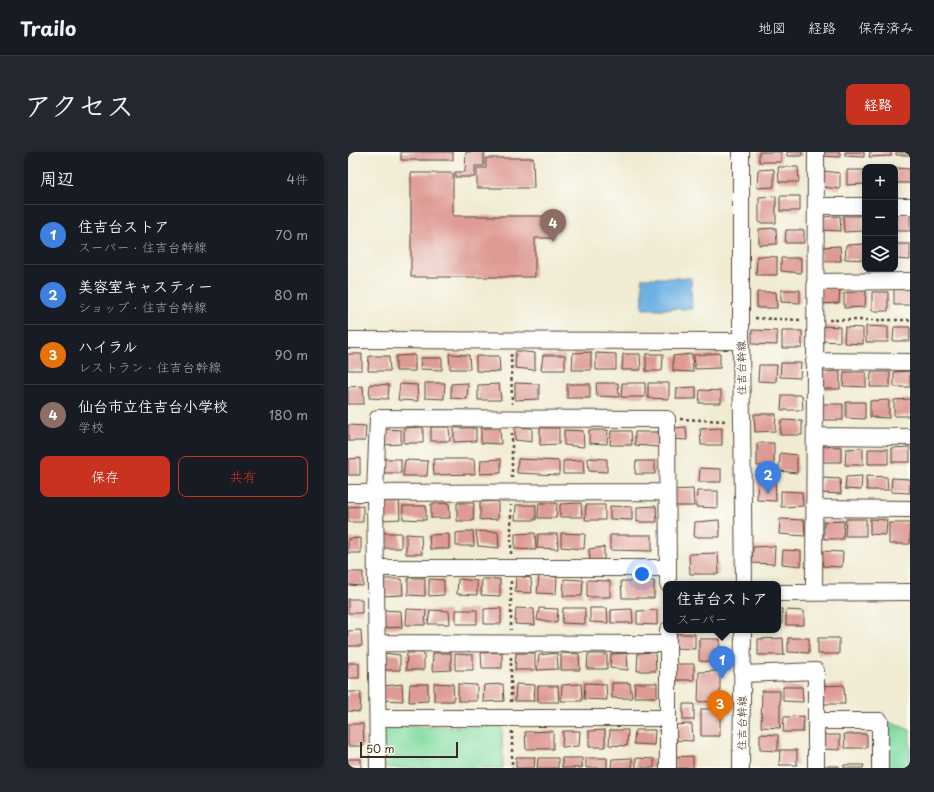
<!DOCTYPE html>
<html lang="ja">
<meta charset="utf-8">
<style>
body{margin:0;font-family:"Playpen Sans","Klee One",sans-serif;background:#242831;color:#f1f3f6}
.controls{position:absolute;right:12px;top:12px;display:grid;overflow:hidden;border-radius:8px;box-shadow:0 2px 10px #0003}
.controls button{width:36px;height:36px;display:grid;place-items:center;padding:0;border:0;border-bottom:1px solid #363941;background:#171b24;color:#f1f3f6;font:20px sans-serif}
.scale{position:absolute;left:12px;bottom:10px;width:98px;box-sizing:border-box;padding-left:4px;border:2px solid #3b2a1e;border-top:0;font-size:11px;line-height:14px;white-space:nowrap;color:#3b2a1e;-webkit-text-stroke:3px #fdfcf7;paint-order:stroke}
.you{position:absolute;left:294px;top:422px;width:14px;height:14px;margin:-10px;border:3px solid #fff;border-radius:50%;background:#1a73e8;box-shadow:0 0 0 6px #1a73e833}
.badge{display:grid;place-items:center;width:26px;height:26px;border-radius:50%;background:#c8321e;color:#fff;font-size:13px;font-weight:700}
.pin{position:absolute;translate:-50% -33px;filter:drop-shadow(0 1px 2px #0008)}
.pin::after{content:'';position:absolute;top:21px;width:14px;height:12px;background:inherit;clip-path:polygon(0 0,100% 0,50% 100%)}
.popup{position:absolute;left:315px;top:429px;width:118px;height:52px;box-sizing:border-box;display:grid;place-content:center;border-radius:8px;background:#171b24;filter:drop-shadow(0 1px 3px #0005);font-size:13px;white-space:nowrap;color:#9ea1a6}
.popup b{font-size:15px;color:#f1f3f6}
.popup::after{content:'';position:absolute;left:50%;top:100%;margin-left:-8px;border:8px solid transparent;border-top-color:#171b24}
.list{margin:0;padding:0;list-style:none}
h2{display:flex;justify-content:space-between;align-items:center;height:52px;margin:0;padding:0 16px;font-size:17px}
h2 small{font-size:13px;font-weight:400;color:#9ea1a6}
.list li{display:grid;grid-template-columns:26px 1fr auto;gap:12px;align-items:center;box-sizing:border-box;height:60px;padding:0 16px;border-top:1px solid #363941}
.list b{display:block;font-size:15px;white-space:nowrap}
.list p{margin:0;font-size:13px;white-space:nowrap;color:#9ea1a6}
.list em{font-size:13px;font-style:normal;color:#9ea1a6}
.actions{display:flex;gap:8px;padding:12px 16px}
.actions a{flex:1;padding:9px 0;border:1px solid #c8321e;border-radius:8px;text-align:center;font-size:14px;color:#c8321e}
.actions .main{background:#c8321e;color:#fff}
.icon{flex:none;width:22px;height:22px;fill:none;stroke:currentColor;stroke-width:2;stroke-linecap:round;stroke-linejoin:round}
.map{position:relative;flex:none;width:562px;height:616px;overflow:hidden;border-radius:8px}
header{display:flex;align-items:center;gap:24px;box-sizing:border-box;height:56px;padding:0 20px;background:#171b24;border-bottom:1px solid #363941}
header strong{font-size:19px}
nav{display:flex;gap:22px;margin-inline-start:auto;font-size:14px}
.intro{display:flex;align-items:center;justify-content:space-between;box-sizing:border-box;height:96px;padding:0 24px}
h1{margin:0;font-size:28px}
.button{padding:10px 18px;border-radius:8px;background:#c8321e;color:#fff;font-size:14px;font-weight:700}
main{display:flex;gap:24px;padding:0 24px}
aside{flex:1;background:#171b24;border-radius:8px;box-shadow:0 2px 10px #0003}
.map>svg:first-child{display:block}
.green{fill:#81dba0;stroke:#5e825f}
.water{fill:#6db1e3;stroke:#546e80}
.building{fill:#de9b94}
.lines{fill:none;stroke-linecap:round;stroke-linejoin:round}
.minor-casing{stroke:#564739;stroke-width:18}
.path{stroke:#564739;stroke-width:2.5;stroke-dasharray:3 3;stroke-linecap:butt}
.minor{stroke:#fff;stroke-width:16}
.labels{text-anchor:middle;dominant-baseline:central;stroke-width:3;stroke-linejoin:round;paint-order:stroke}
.street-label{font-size:11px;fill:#3b2a1e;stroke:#fdfcf7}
</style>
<header>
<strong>Trailo</strong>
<nav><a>地図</a><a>経路</a><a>保存済み</a></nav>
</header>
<div class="intro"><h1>アクセス</h1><a class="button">経路</a></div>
<main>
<aside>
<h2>周辺<small>4件</small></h2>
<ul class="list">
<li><span class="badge" style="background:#3f7fe0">1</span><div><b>住吉台ストア</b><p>スーパー · 住吉台幹線</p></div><em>70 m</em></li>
<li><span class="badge" style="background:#3f7fe0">2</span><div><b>美容室キャスティー</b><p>ショップ · 住吉台幹線</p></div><em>80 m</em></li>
<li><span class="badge" style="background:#e8710a">3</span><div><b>ハイラル</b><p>レストラン · 住吉台幹線</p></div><em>90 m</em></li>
<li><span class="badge" style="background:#8d6e63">4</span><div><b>仙台市立住吉台小学校</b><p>学校</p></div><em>180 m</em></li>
</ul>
<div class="actions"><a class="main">保存</a><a>共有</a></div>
</aside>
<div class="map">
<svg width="562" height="616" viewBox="0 0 562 616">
<rect width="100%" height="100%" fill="#fdfcf7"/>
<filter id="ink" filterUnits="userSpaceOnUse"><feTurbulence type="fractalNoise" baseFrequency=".025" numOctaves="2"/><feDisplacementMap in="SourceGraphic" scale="8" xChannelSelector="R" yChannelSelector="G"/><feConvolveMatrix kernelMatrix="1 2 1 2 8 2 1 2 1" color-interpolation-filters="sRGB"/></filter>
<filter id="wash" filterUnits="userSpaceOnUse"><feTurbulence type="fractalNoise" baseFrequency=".012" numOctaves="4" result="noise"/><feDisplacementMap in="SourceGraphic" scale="16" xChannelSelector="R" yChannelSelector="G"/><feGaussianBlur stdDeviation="0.9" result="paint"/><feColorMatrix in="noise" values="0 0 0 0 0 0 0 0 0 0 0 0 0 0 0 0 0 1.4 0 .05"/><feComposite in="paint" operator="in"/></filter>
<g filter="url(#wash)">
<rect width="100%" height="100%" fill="#f0ebd2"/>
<!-- green -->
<path class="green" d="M538,569L562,578V616H538Z
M41,574L154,575L155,616H37L36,582Z"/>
<!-- water -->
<path class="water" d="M294,126H343L344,157H295Z"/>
<g id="blocks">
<!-- building -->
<path class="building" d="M53,0H105V8H53Z
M118,0H136V14H127V25H107V20H117Z
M411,0H433V10H411Z
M439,0H454V4H439Z
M473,0H492V5L473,4Z
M497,0H516V5L497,4Z
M522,0H543V4L521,5Z
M548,0H562V3H548Z
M138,6H185L186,36H129V16H138Z
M430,15H450L451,30H431Z
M548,16L562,17V31H548Z
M426,17V35L409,36L410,18Z
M499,18H517V32L499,33Z
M475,19L492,21V37L474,35Z
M63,21H105V64H206V86H187V125H63Z
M428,44V71H411V45Z
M432,44H452V59H432Z
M548,62H562V79H548Z
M492,64L493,79L473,78V65Z
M495,64H515L516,79L496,80Z
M428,76L429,92L411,93V77Z
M438,78H456V91H437Z
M517,92V108L497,107L498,93Z
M547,92H562V108L547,107Z
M492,94L493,109H473L474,95Z
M409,104L429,105V123H408Z
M433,106H453V121L433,119Z
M492,135L491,151L473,152L472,137Z
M562,136V153H546V137Z
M433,138H452V151L433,150Z
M518,139L517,155L496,156V141Z
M409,140H428L429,156H409Z
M524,140H540V159H524Z
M474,174L492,175V190L475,189Z
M518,174L540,175V190H518Z
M497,175L515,176V192L496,191Z
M546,175H562V189H545Z
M404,178L429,179V193L404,192Z
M434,179H454V196H434Z
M168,199L187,201V218L167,216Z
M243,200V218H224L225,201Z
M248,201L268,202V218H248Z
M372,201V216L347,217L346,203Z
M0,202H14V218H0Z
M101,202L121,203L122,217H102Z
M275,202H292L293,218H274Z
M298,202H315L314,219H298Z
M344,202L345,220L325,219V204Z
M67,203V219H48V204Z
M195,203H217V218H193Z
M21,204H41L42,219H20Z
M128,204H151L152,220L128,219Z
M73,206H94V218L72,217Z
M433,211H453L452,226L432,225Z
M411,213H429L428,230L410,229Z
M492,219V237H473L475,220Z
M562,219V235H546V220Z
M496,220H518V235L495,234Z
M523,220H542V235H522Z
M77,231H97L96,247L77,246Z
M120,231L119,247L103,246V232Z
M167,231L191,232V247L167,248Z
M248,231H270L271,245L249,244Z
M274,231H297V245H273Z
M300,231H321V247L300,246Z
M22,232L41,233L40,247L21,246Z
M52,232L69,233L70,249L50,248Z
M151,232L153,248H130V233Z
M219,232H242V246H219Z
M15,234L16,252H0V235Z
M348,235V247H328L329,236Z
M352,238L373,239V251H351Z
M434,243H454L455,258H433Z
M562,247V264H546V248Z
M541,248V266L522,265V249Z
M498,250H517V267L498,266Z
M472,252H495V268H472Z
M406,262H428L427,279L407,280Z
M433,268L454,269V283H432Z
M0,273L18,274L17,289H0Z
M75,275V291H56V276Z
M83,275H101L102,289H83Z
M167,275L184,276V290L167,288Z
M338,275L339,288L325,287L326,276Z
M106,276H128V289L106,290Z
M133,276H152L153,292L133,291Z
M192,276H211V292L192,293Z
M374,276V293H353L352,277Z
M36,277L53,278V292L35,293Z
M216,278L235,279L236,295L216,293Z
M241,278H260L259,292L241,291Z
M263,279H283L284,293H262Z
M287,280H311V295L287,293Z
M409,291H426V314H409Z
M472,294L493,295V310H472Z
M562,295V310H544V296Z
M515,296V313H497L498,297Z
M520,297H540V312H520Z
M432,301L449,303V321L431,319Z
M12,306V323H0V307Z
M240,306L259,307V320L241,319Z
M35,307H53V321H35Z
M85,307H126L127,322L86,323Z
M153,307V321L132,322L133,308Z
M170,307L211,309V323L169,321Z
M57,308L80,309L79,324H55Z
M235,308L236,322H215V309Z
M288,309H307V322H287Z
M352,316L373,317V330H351Z
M427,323L428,349L409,348L410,324Z
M514,324L513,338L497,337L498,325Z
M518,324L539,325L540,338H519Z
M475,326L492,327L493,342L473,341Z
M544,326L562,327V341L543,340Z
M345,337L346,354H323V338Z
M349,339H370V356L348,355Z
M433,339L454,340L455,354L433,355Z
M51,348L52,367L34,368L33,349Z
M150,349V367L132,368V350Z
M101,351L102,366H83V352Z
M109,351H126L125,369H109Z
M191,351H209L208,366H190Z
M233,351L234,365H212V352Z
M168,353H188V368H167Z
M238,353H257V368H237Z
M15,354V370H0V355Z
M55,354H78V368L55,367Z
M262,354L284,355V368L262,367Z
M308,354L309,370H289V355Z
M432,367L456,368L457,384L431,382Z
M498,367H518V384H497Z
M522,367L539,368L538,383L522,382Z
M371,368L372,385H346L347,370Z
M496,369L495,387H476V370Z
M541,371H562V392H541Z
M125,379L126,394H108V381Z
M128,379L150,380L151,396L130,394Z
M33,381H53V396H34Z
M187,381L188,398L167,397V382Z
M213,381L237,382L236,397L213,395Z
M58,382L73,383L74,402H58Z
M101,382V397H82L81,383Z
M190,382H209L210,397L189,396Z
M262,383H304V399L262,398Z
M13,386V401H0V387Z
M427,394L426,412L404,411L405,395Z
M256,395V409L242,408L241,397Z
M435,398L453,399V414L434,412Z
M473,399L495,400L494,415L473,414Z
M370,401L371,422H342L341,402Z
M0,420H15V434L0,433Z
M168,424L183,426L184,441L167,440Z
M191,424L209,425L208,442L189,441Z
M60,426H77V444L60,443Z
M34,427H54L55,443L34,444Z
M81,427L96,428V443L81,444Z
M110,427L129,429V443L109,442Z
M134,427H152V444L133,443Z
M216,427L235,428L234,444H215Z
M239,428L262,429V445H239Z
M273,429H306V446H274Z
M0,447H14V461H0Z
M153,456V472H136V457Z
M168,456L186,457L187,473L167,472Z
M191,456L210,457L209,470L189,468Z
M215,456H237V472L214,471Z
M242,456H259L260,471L242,470Z
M59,457L78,458L77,473H58Z
M284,457L285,471H263V458Z
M430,457H434V473H430Z
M35,458L53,459L54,475L35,476Z
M82,458L101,459L102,472H80Z
M108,458H129V472H108Z
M309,458V473L289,472V459Z
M438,458L456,459V473H438Z
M13,478L14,494H0V479Z
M327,482H347V497L327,496Z
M435,486L436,503H410V487Z
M440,486H461V501L440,500Z
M470,486H491V502H470Z
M351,487H372L371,510L351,509Z
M154,500V516H134L133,501Z
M307,500L308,519H289L290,501Z
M36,501L52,503V518H35Z
M59,501H76V518H58Z
M85,501H103V518L84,519Z
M168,501H187V518H167Z
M209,501L210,517L189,518L191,503Z
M213,501L231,502L232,518H213Z
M279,501L280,518L262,516L263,502Z
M107,502L125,503V518H107Z
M240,502H259V517H239Z
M0,511H11V526H0Z
M323,512H346V528H322Z
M372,519V549L350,550L351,520Z
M86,531L105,532L106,549H86Z
M237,531L258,532L259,548L236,547Z
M264,531H282L284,546H264Z
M287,531H309V545H286Z
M54,532L55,549L34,548L35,534Z
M62,532H80V549L61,550Z
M110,532L129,533V549H110Z
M155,532L156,549L135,550L136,533Z
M168,532L187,533L186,549H167Z
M233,532L234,549H213L214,533Z
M496,533L497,552H474V534Z
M190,534H210L211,550H190Z
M435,535H454L455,550L435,549Z
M414,539H432V576L413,575Z
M0,540H13L12,560L0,559Z
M335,552H346V568H335Z
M353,557H372V584H353Z
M456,564L455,580H435L436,565Z
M0,572H15L16,594H0Z
M344,572L345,589L325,588V573Z
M257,578V595H241V579Z
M262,578H280L279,594L261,593Z
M287,578H307L306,593L286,592Z
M205,579V597H178L177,580Z
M215,579H232L231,594L214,595Z
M412,582L430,583V599L412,598Z
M496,582H519V596H497Z
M472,583H492V598L473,597Z
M432,598H449V613H431Z
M345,604V616H326V605Z
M168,605H187L186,616H168Z
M190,606H210V616H189Z
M214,606H234V616H214Z
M238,606H259V616H238Z
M284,606V616H263L264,607Z
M288,606L306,607V616H288Z
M0,607H13V616H0Z
M496,613H516L515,616H496Z
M474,614H491V616H474Z"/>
</g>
</g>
<g filter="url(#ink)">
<use href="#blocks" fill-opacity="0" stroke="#564739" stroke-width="1"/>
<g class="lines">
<!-- minor casing -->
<g class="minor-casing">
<path id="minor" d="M393,0V189L396,432
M468,54H517
M547,54H562
M467,130L562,129
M0,188L393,189
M466,209L562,210
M467,284L562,285
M0,341L319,340
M467,356L562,357
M28,416H320
M466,440L468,0
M430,441L562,440
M320,478V616
M30,491L320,492
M394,522L468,519V616
M30,566H320
M468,569H532V616
M30,616L27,341L30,266L319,267L320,432
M393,616L395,478"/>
</g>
<!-- path -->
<path class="path" d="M407,166L454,168
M481,168H562
M163,202L164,252
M332,267L378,269
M164,326V279
M163,402V353
M163,429V478
M163,505V552
M164,579V616"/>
<!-- minor -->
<use href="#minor" class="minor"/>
</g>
</g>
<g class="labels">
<!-- street labels -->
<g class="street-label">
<text transform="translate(393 216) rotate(-91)">住吉台幹線</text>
<text transform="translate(393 571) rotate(-90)">住吉台幹線</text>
</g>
</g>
</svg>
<div class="controls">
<button>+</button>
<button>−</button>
<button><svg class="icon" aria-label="layers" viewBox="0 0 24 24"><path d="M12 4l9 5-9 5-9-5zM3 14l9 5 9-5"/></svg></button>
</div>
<div class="scale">50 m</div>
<div class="you"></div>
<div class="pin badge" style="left:374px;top:527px;background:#3f7fe0">1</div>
<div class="popup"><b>住吉台ストア</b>スーパー</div>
<div class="pin badge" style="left:420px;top:342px;background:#3f7fe0">2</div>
<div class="pin badge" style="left:372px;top:571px;background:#e8710a">3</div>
<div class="pin badge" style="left:205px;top:90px;background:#8d6e63">4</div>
</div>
</main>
